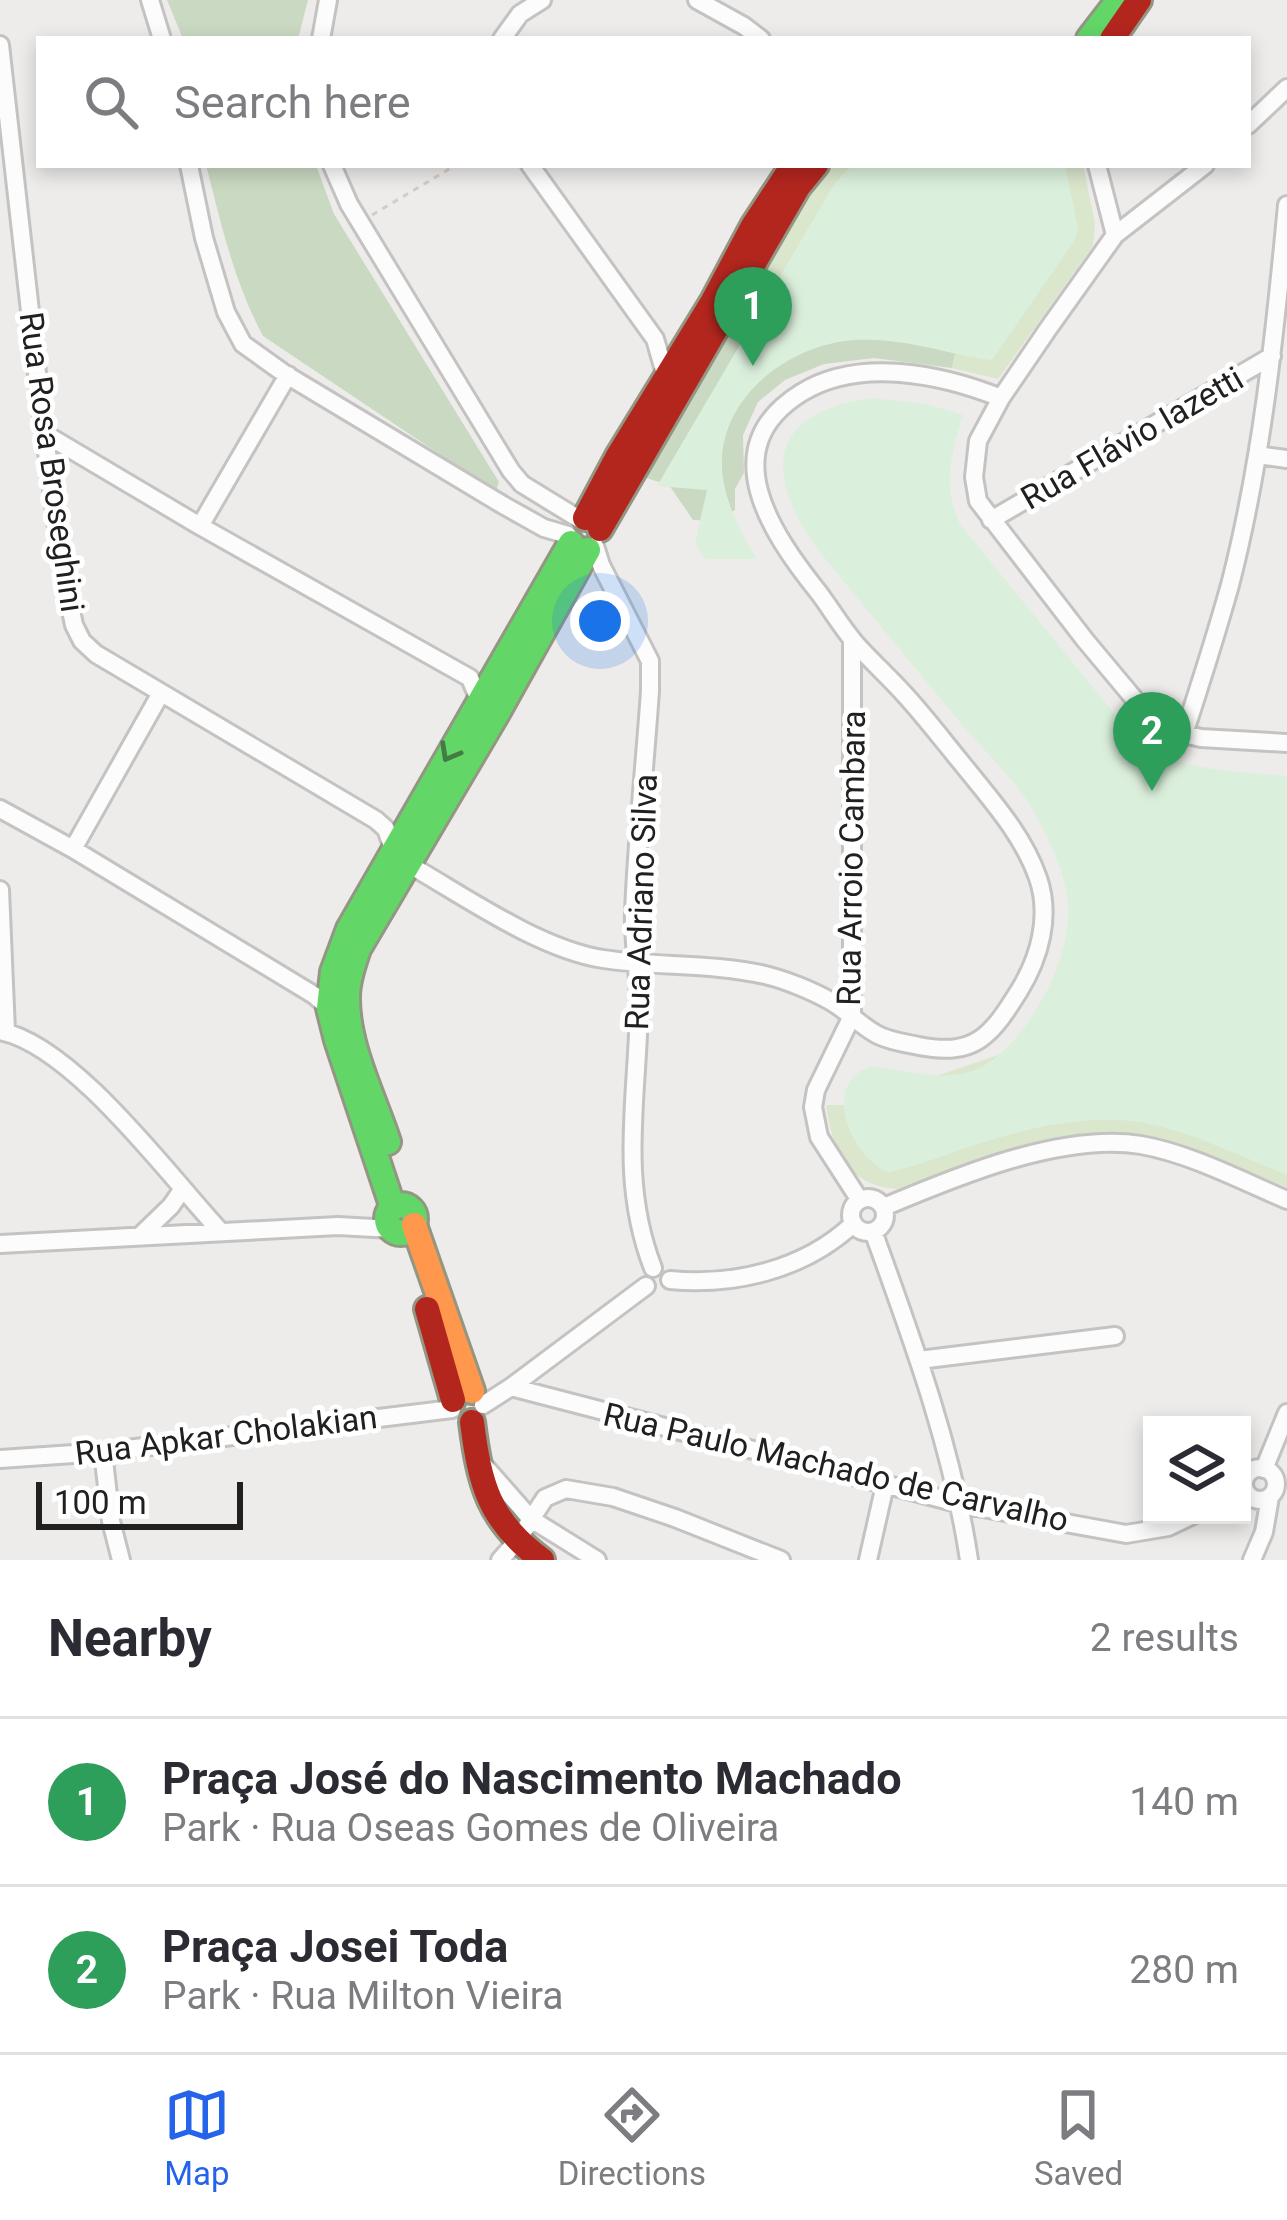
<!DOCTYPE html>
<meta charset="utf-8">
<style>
body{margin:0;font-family:Roboto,sans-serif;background:#f2f2f3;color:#2b2b33}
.controls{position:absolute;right:36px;bottom:36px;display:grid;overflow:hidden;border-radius:0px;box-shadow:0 6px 18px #0003}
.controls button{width:108px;height:108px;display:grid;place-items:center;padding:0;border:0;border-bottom:3px solid #e1e1e2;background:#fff;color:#2b2b33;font:60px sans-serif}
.scale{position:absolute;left:36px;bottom:30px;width:207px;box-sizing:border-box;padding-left:12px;border:6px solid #202020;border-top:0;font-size:33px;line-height:42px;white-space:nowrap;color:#202020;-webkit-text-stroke:9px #fff;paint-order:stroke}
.you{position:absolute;left:600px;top:621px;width:42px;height:42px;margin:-30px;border:9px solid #fff;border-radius:50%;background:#1a73e8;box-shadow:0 0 0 18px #1a73e833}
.badge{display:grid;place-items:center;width:78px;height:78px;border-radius:50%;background:#2563eb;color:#fff;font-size:39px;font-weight:700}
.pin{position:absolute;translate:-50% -99px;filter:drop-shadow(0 3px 6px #0008)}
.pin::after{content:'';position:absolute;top:63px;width:42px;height:36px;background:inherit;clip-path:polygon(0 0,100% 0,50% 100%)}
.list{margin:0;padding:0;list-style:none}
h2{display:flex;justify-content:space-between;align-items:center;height:156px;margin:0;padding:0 48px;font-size:51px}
h2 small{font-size:39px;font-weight:400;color:#7c7c81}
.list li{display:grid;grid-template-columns:78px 1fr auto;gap:36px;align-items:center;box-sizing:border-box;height:168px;padding:0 48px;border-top:3px solid #e1e1e2}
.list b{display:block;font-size:45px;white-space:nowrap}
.list p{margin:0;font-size:39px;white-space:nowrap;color:#7c7c81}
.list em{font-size:39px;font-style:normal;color:#7c7c81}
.icon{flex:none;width:66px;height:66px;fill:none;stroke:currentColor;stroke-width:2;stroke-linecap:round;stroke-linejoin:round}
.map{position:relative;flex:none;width:1287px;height:1560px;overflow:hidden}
.search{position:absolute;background:#fff;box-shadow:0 6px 18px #0003;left:36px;right:36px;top:36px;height:132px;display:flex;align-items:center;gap:30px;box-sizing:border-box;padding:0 42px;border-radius:0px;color:#7c7c81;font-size:45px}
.sheet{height:492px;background:#fff}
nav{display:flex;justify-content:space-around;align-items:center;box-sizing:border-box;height:168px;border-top:3px solid #e1e1e2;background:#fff;font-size:33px;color:#7c7c81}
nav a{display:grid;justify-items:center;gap:6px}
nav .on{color:#2563eb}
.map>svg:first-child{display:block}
.grass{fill:#dae7cd}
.forest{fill:#cad9c2}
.park{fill:#dbf0dc}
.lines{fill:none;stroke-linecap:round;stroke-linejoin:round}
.street-casing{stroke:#c4c3c2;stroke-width:22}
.fast-casing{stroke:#949684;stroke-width:30}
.slow-casing{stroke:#949684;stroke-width:30}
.jam-casing{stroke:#949684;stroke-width:30}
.path{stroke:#d6cbc9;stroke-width:3;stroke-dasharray:6 6;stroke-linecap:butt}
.street{stroke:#fcfcfc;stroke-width:16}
.fast{stroke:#63d668;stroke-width:24}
.slow{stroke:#ff974d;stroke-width:24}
.jam{stroke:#b3261e;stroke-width:24}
.oneway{stroke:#427b44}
.labels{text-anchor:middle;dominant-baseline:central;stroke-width:10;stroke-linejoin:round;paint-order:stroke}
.street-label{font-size:33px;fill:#202020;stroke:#fff}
</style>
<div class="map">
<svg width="1287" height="1560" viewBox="0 0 1287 1560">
<rect width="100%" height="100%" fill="#eeecea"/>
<!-- grass -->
<path class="grass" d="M821,165H1083L1095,223L1093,246L998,379L952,368L956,349L813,269L761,301L714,345Z
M1287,958V1187L1184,1146L1147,1136L1124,1134L1050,1141L897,1189C847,1185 833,1151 826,1105H850Z"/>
<!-- forest -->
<path class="forest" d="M167,0H308L298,39H183Z
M206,165H316L334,214L499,482L496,492L263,336C234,282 221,224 206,165Z
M813,269L956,349L952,368L874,358L824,364L785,380L758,402L743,435L744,473L735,489V510L714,521L693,520L669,485L643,477L714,345L761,301Z"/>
<!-- park -->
<path class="park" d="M852,165H1065L1078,229L1074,241L992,360C946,354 903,337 856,340C784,344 708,406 724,484C729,510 743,536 757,559H705L695,543L707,490L657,486L835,183Z
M872,398L927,404L963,415C951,454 942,485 960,524L1136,740C1179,772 1236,771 1287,776V1175C1240,1156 1190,1131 1140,1122C1099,1116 1051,1123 1012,1134C970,1144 931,1163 889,1172C851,1159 818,1080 873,1066C951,1079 982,1090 1032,1016C1053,985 1070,943 1068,904C1066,873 1048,837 1033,810C1014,779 985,752 962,725C915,668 868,611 822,555C764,479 763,412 872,398Z"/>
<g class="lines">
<!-- street casing -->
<g class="street-casing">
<path id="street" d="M150,0L162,39
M697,0L744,26L761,39
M321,39L328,0
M502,39L520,14L542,0
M0,45L39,391L62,566L74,625L82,641L96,654L376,820L386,829L394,851
M1248,125L1287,88
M189,165L204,238L226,312L243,344L285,374L503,505L544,528L568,535
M332,165L349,204L511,471L522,484L579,519
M530,165L655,339L666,377
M1097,165L1115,235
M1205,165L1115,235L1048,329L1001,398L978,441L974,477L978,501L1085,640L1136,701L1157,720L1184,734L1201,738L1287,743
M45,434L200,526L470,678L479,700
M1257,455L1287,459
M991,520L1272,356
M200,526L288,375
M595,546L601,565L650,661V691C645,764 637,838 634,912C633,942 639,973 639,1004C638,1097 618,1178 653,1268
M852,640V1016L816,1090L813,1107L819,1137L859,1199
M1184,734C1200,685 1216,635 1230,585C1262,461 1275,333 1287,205
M0,809L73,849L314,995L329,1008
M73,849L161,693
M408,864C464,896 539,949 603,959C656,967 712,963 765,975C786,980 813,991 832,1002C847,1011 860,1025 876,1034C888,1041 905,1043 919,1046C975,1057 991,1036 1019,991C1040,957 1051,916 1038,878C1023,835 992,801 964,766C945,743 926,718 906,696C890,678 872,662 856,644C842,628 831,609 819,593C771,533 713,448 801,393C859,357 941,374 1001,398
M0,890L6,1031
M0,1031C73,1045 169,1176 221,1232
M851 1215a17 17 0 1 1 34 0a17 17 0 1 1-34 0Z
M884,1207C955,1177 1062,1132 1141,1145C1191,1154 1240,1180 1287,1200
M873,1231C912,1339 952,1446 969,1560
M140,1236L171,1206L182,1190
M0,1244L338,1226L392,1229
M670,1280C734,1286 804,1270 853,1224
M919,1360L1115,1336
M511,1387L646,1286
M483,1405L511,1387L961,1504L1126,1534L1168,1527L1193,1515
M103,1452L111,1521L121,1560
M0,1459L103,1452L452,1409
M480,1461L531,1519L597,1560
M1244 1484a16 16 0 1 1 32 0a16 16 0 1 1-32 0Z
M1264,1469L1287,1413
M500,1560L517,1541L545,1498L566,1489L613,1497L675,1518L781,1560
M868,1560L885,1485
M1252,1560L1264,1532L1270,1497"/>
</g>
<!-- fast casing -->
<g class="fast-casing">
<path id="fast" d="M1089,39L1119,0
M388,1142C373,1096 346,1045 347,996C347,980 353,964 358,949L496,715L588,550
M387 1219a14 14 0 1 1 28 0a14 14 0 1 1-28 0Z
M393,1208L337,1040L329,1008L333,972L349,929L571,543"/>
</g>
<!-- slow casing -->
<g class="slow-casing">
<path id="slow" d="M414,1225L472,1391"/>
</g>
<!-- jam casing -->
<g class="jam-casing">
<path id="jam" d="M1112,39L1139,0
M585,518L618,456L713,301L753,226L793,165
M600,529L798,187L816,165
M427,1309L453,1400
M472,1422C480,1485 489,1521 542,1560"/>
</g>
<!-- path -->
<path class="path" d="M372,215L456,165"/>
<!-- street -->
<use href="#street" class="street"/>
<!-- fast -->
<use href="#fast" class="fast"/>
<!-- slow -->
<use href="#slow" class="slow"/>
<!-- jam -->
<use href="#jam" class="jam"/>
</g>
<!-- one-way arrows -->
<defs><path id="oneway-chevron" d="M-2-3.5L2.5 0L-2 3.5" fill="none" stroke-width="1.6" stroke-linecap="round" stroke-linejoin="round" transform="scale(3)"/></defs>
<use class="oneway" href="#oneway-chevron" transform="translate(449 753) rotate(119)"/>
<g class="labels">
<!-- street labels -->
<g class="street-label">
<text transform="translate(1132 438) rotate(-30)">Rua Flávio Iazetti</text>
<text transform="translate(52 462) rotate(82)">Rua Rosa Broseghini</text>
<text transform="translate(851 858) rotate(-89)">Rua Arroio Cambara</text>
<text transform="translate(641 902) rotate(-88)">Rua Adriano Silva</text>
<text transform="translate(226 1435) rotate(-7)">Rua Apkar Cholakian</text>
<text transform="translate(836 1467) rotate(13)">Rua Paulo Machado de Carvalho</text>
</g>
</g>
</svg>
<div class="controls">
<button><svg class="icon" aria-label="layers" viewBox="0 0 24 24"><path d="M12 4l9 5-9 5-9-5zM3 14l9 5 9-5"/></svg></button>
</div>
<div class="scale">100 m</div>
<div class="you"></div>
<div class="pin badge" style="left:753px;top:366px;background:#2e9e5b">1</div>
<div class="pin badge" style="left:1152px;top:791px;background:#2e9e5b">2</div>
<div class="search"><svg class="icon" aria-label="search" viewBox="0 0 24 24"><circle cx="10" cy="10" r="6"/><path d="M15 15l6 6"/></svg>Search here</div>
</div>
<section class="sheet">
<h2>Nearby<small>2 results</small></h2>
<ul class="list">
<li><span class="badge" style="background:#2e9e5b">1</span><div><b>Praça José do Nascimento Machado</b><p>Park · Rua Oseas Gomes de Oliveira</p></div><em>140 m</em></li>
<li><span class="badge" style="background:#2e9e5b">2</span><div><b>Praça Josei Toda</b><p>Park · Rua Milton Vieira</p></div><em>280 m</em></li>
</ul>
</section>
<nav>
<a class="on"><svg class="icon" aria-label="map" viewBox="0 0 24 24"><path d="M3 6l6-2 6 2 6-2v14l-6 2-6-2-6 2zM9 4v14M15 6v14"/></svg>Map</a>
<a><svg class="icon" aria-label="directions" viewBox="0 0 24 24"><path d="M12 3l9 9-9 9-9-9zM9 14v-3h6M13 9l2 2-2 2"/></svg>Directions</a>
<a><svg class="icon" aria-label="saved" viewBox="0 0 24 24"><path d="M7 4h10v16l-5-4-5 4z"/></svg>Saved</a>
</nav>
